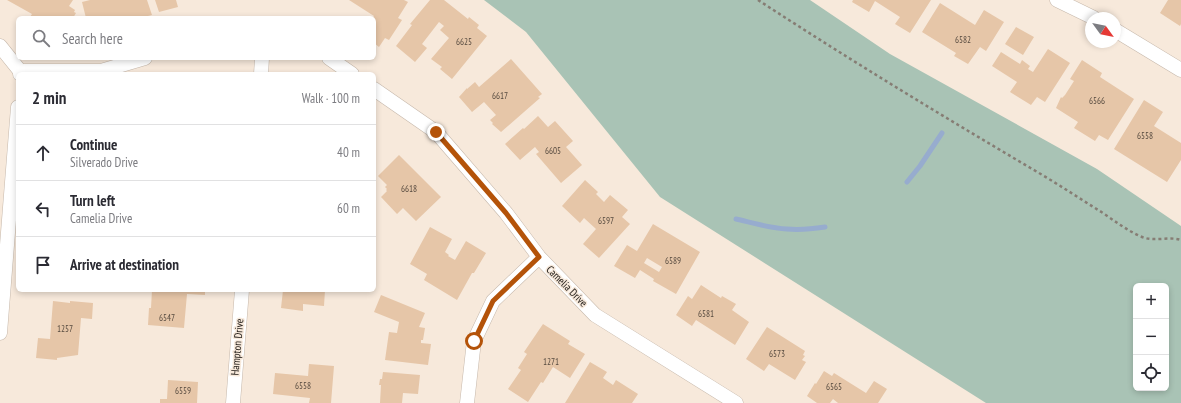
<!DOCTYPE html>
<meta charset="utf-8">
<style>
body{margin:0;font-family:"PT Sans Narrow",sans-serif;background:#f7f7f7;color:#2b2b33}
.controls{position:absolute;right:12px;bottom:12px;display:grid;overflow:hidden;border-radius:6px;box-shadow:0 2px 6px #0003}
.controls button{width:36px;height:36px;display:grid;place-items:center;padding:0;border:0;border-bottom:1px solid #e1e1e2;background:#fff;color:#2b2b33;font:20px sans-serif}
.compass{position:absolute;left:1085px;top:12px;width:36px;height:36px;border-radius:50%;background:#fff;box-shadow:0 2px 6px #0003;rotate:123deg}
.stop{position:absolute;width:12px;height:12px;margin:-9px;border:3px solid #b45309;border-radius:50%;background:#fff}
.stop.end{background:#b45309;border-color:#fff;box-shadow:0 1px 4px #0008}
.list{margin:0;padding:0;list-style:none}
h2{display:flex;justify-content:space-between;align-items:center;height:52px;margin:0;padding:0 16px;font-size:17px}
h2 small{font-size:13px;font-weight:400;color:#7c7c81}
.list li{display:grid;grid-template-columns:26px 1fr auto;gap:12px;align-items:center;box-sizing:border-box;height:56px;padding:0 16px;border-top:1px solid #e1e1e2}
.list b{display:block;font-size:15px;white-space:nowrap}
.list p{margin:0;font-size:13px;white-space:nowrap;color:#7c7c81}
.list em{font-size:13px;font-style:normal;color:#7c7c81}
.icon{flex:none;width:22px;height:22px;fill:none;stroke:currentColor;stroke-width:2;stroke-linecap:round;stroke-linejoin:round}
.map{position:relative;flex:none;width:1181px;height:403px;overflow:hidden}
.search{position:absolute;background:#fff;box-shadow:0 2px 6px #0003;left:16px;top:16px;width:360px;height:44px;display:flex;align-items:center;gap:10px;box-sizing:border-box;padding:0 14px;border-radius:6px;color:#7c7c81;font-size:15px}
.panel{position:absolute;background:#fff;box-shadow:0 2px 6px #0003;left:16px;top:72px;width:360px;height:220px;border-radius:6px}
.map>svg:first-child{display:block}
.green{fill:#a9c3b5;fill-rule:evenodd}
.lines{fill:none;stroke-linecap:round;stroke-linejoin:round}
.stream{stroke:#97acce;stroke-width:5}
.building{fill:#e6c6a8;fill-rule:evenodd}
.minor-casing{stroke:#c6b8ab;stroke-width:15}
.path{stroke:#867d74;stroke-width:2.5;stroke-dasharray:3 3;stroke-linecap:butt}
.minor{stroke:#fff;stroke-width:14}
.route{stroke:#b45309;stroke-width:5}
.labels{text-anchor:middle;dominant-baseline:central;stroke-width:3;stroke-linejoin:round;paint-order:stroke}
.number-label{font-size:9px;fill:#564a3f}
.street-label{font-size:11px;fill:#26211c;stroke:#f7e9db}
</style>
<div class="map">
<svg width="1181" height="403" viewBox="0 0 1181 403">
<rect width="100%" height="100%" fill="#f7e9db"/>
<!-- green -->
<path class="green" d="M484,0H810L890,54L1097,169L1181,226V403H986L660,197L526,32ZM1136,286H1166V388H1136Z"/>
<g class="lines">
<!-- stream -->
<path class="stream" d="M907,182L920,166L942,133
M736,219C753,223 769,228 787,229C799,230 812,229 825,227"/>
</g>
<!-- building -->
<path class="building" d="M7,0H73L69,6L75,10L74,12L76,13L73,18H31L30,17L32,14Z
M90,0H147L152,15L140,18H131V17L127,18H86L82,2Z
M155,0H176L178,7L159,12Z
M349,0H404L408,2L398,18L402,20L389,40L385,38L379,47L374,43V18H373L374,16Z
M430,0H444L468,19L469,17L479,25L477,28L487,36L452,79L440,69L442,67L431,59L449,38L440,30L444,26L439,22L422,44L427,48L415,62L396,46L412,25L410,24Z
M853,0H931L910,33L895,24L900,17L875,1L869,12L852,2Z
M1168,0H1181V24L1180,26L1160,13Z
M940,3L975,25L984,10L1004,22L986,51L980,47L968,64L954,56L956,53L922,32Z
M1016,27L1034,37L1023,55L1005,44Z
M1048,49L1070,63L1045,102L1037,97L1031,105L1010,92L1017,82L992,66L1001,52L1020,64L1022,60L1030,66L1028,69L1033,72Z
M511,59L542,94L538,97L540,98L501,132L492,124L493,123L490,120L496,115L484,102L472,112L459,97L467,88V89L475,82L479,87Z
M1082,60L1102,73L1100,77L1134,99L1108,140L1099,135L1095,141L1074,128L1078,122L1056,108L1061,97L1062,98L1065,95L1074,81L1070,79Z
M1144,100L1163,112L1154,126L1181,143V160L1167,182L1114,149Z
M538,116L548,127L555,121L573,141L566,147L582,165L561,183L536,154L539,152L535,147L520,160L505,144L523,128L524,129Z
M399,155L441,197L416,221L403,208L397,214L381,197L387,191L386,190L387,189L385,187L387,185L378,176Z
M585,180L598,192L596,194L604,202L610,195L628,210L622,217L630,224L599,258L583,244L596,229L584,218L580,223L562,206Z
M653,224L700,252L676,294L653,281L654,279L640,270L635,278L614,266L627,245L637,251ZM647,258L662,267L659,272L644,263Z
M430,227L452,239L445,252L449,255L448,256L455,260L466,241L486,253L474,273H472L457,300L424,280L427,274L410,264Z
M701,285L721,298L722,296L736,304L732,310L749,322L735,345L696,320L692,326L676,315L688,296L692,299Z
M152,290H205V295L187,294L184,328L148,325L149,308H151Z
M283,290H325L324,306L303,304V311L281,308Z
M381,295L425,313L419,327L425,328L423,340H421V343L431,344L428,365L385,360L389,332L397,333L399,322L374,312Z
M53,301L70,303V301L93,303L92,319L81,318L78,355L57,358V360L36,358L38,338L50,339Z
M543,324L570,341L568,344L585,354L570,378L553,367L543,383L541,382L528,402L508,389L521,370L518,368L527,354L524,352Z
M767,327L805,351L803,355L805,356L802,360L806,362L795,380L769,364L764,371L746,359Z
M590,362L607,372L603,378L613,385L616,380L638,394L632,403H565Z
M309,364L334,366L331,403H309L310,398L273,394L275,373L308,376Z
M824,371L832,376L834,373L866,393L874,381L887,389L878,403H838L833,399L830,403H817L807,396L815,383L816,384Z
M383,372L420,375L418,394L403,393L402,403H380L381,385H379L380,379H382Z
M168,380L198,382L197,403H160V399H167Z"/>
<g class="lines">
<!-- minor casing -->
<g class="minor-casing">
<path id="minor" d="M1057,0L1094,18
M1115,30L1181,70
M0,46L20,71V74
M329,58L352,74
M20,71H101L145,58
M261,74L262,58
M374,89L436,132L506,213L539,257L595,315L736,403
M0,333L18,107
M233,403L242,290
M467,403L474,341L493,301L539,257"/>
</g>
<!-- path -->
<path class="path" d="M758,0C850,60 944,117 1039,173C1061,186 1082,200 1103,213C1116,222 1128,231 1142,237C1154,242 1169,236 1181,240"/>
<!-- minor -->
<use href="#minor" class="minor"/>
</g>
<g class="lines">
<!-- route -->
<path class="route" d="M436,132L506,213L539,257L493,301L474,341"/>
</g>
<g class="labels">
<!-- number labels -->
<g class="number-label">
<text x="963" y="39">6582</text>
<text x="464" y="41">6625</text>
<text x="500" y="95">6617</text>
<text x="1097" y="100">6566</text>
<text x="1145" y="135">6558</text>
<text x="553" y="150">6605</text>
<text x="409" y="188">6618</text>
<text x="606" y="220">6597</text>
<text x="673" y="260">6589</text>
<text x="706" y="313">6581</text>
<text x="167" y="317">6547</text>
<text x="65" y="328">1257</text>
<text x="777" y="353">6573</text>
<text x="551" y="361">1271</text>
<text x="303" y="385">6558</text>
<text x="834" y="386">6565</text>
<text x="183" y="390">6559</text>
</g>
<!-- street labels -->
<g class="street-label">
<text transform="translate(567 286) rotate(45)">Camelia Drive</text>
<text transform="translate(237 347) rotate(-85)">Hampton Drive</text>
</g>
</g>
</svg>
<div class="controls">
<button>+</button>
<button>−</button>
<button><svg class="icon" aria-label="locate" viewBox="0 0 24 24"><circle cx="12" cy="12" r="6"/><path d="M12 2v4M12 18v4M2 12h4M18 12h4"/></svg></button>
</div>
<svg class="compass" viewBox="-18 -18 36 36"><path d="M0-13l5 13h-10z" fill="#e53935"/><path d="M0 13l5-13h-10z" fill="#7c7c81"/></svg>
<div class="stop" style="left:474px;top:341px"></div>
<div class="stop end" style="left:436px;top:132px"></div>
<div class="search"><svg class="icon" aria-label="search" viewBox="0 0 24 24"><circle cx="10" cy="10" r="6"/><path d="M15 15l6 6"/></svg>Search here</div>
<section class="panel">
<h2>2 min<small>Walk · 100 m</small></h2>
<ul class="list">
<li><svg class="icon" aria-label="ahead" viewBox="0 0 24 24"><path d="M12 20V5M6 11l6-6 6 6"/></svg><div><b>Continue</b><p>Silverado Drive</p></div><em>40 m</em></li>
<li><svg class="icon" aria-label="left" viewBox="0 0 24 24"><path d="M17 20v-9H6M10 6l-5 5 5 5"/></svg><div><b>Turn left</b><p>Camelia Drive</p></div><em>60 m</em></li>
<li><svg class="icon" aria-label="arrive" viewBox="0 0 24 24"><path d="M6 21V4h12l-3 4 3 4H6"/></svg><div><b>Arrive at destination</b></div></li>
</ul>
</section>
</div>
